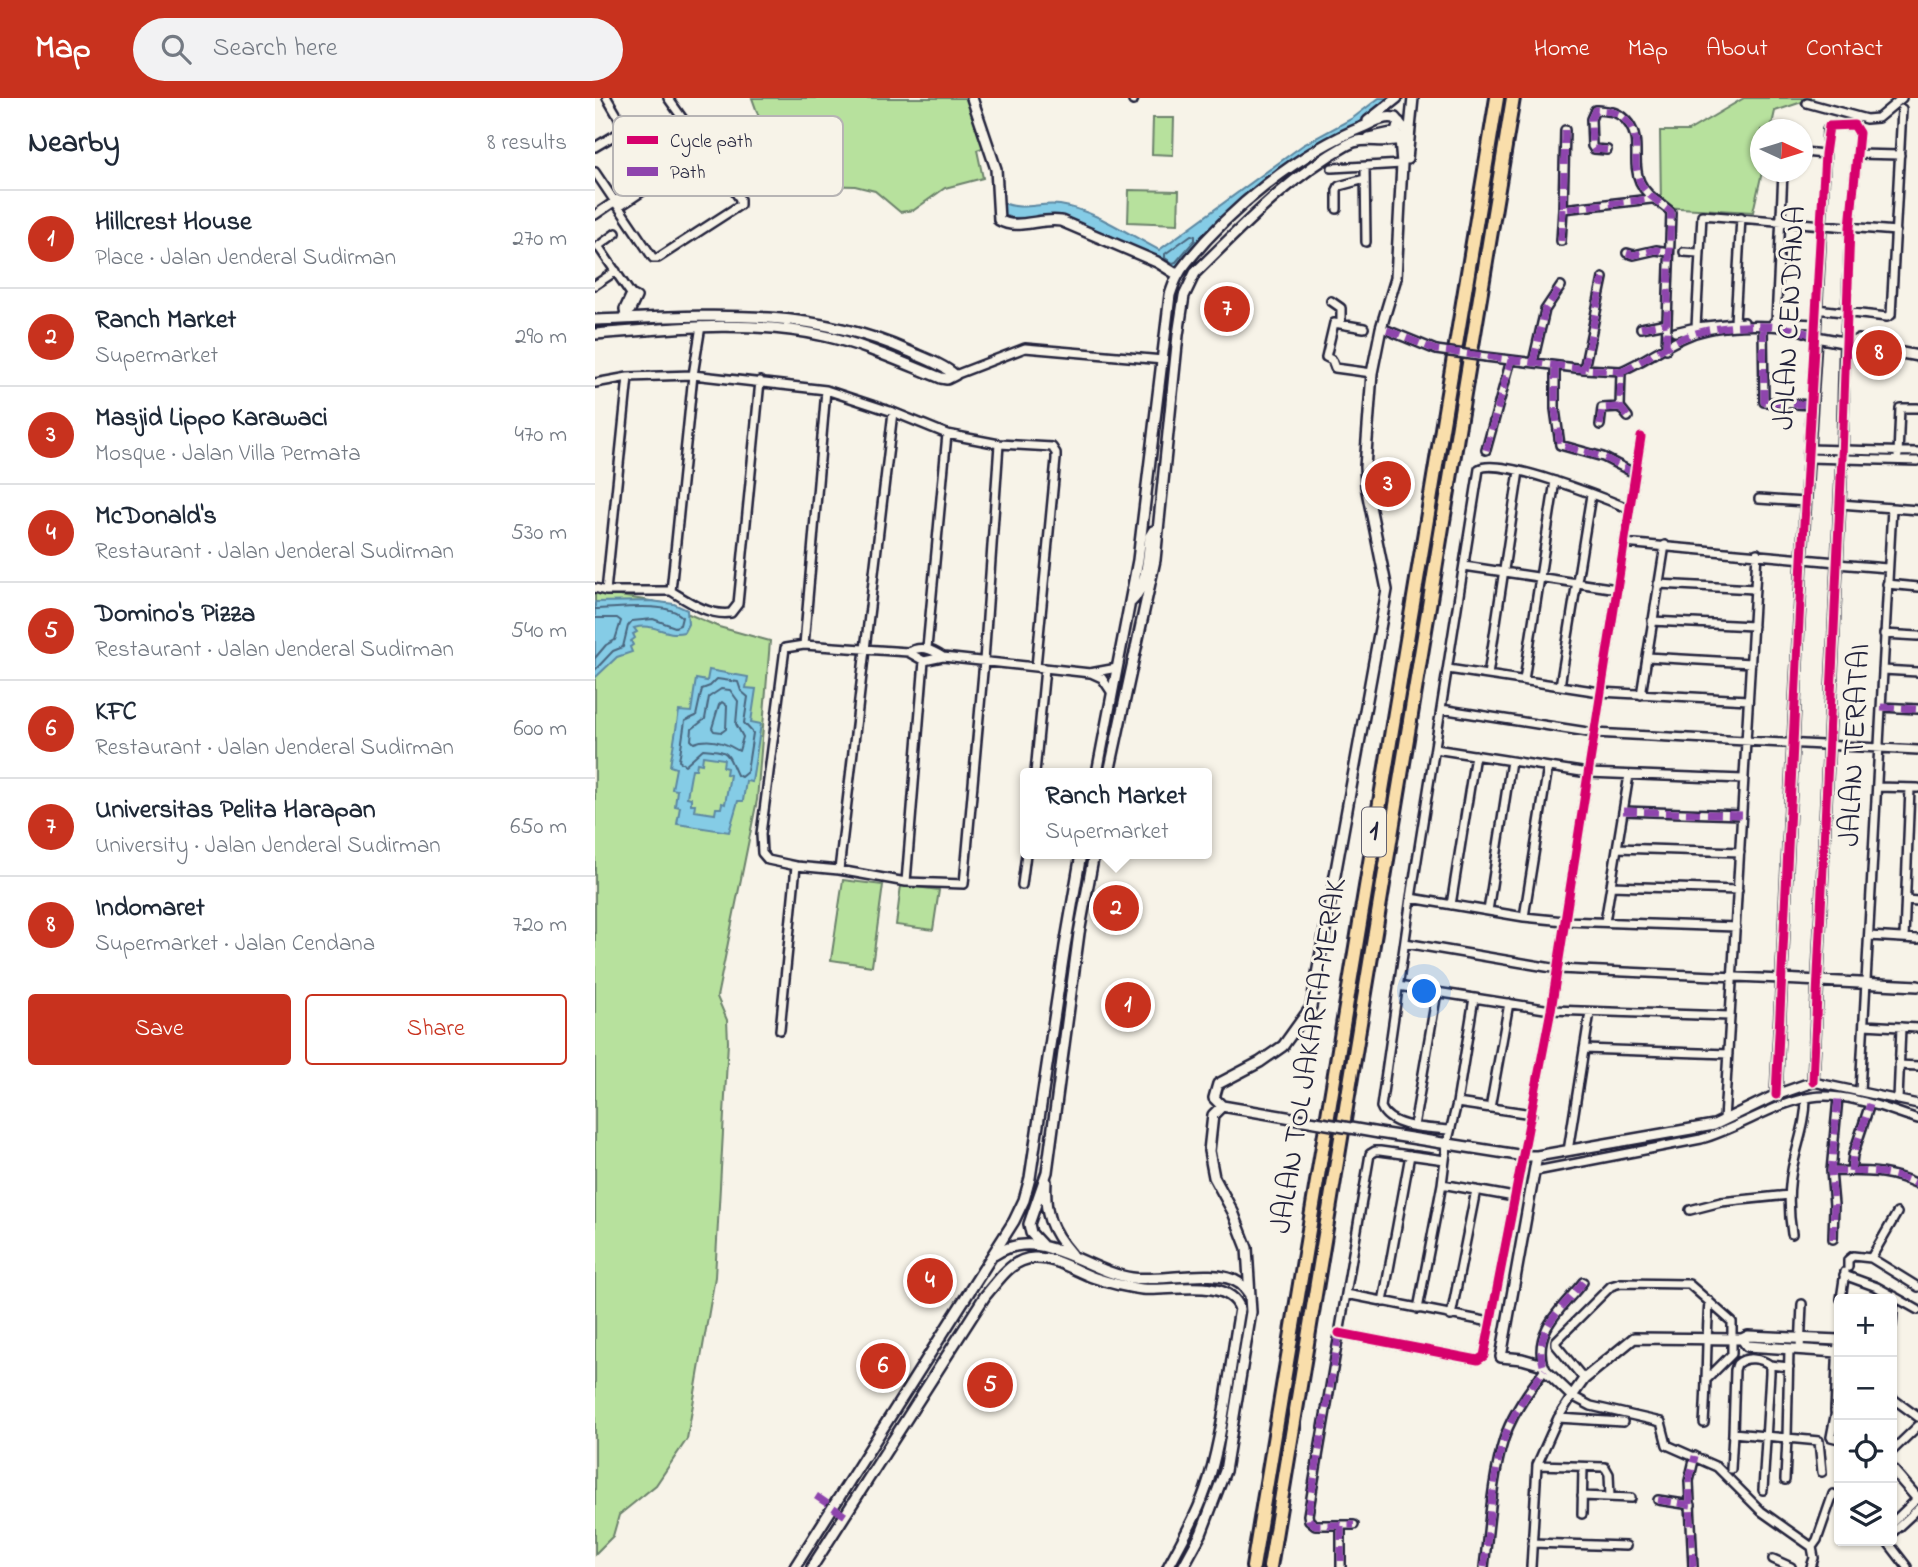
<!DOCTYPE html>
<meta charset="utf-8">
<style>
body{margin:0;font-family:"Indie Flower",sans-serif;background:#f2f2f3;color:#1f2937}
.controls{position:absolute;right:21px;bottom:21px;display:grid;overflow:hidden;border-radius:7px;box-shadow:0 2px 5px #0004}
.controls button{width:63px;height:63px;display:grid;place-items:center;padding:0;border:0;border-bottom:2px solid #e0e1e3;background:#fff;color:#1f2937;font:35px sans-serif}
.compass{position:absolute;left:1155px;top:21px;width:63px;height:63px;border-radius:50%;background:#fff;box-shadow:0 2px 5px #0004;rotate:94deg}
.you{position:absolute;left:830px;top:894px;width:24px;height:24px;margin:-18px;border:5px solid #fff;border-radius:50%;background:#1a73e8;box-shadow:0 0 0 10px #1a73e833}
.badge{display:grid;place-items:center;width:46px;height:46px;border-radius:50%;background:#c8321e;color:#fff;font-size:23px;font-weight:700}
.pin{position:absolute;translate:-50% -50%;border:4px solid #fff;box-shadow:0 2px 7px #0006}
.popup{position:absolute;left:425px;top:670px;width:192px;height:91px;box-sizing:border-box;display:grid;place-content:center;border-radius:7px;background:#fff;filter:drop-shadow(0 2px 5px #0005);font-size:23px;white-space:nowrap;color:#747a83}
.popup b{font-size:26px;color:#1f2937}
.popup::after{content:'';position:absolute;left:50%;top:100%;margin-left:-14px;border:14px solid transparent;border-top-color:#fff}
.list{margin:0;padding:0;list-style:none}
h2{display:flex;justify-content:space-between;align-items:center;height:91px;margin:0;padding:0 28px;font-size:30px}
h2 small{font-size:23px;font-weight:400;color:#747a83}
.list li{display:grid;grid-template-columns:46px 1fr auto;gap:21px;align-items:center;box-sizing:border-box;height:98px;padding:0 28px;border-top:2px solid #e0e1e3}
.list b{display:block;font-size:26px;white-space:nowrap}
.list p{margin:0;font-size:23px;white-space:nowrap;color:#747a83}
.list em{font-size:23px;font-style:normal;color:#747a83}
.actions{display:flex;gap:14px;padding:21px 28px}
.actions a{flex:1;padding:16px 0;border:2px solid #c8321e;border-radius:7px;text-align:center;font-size:24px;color:#c8321e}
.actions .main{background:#c8321e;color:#fff}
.icon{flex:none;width:38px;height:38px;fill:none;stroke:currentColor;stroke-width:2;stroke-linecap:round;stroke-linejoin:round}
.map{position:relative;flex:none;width:1323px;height:1469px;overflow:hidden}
header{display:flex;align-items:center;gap:42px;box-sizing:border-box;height:98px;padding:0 35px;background:#c8321e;color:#fff}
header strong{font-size:33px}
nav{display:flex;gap:38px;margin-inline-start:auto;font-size:24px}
.search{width:490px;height:63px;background:#f2f2f3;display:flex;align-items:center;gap:18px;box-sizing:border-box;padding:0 24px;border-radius:38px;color:#747a83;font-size:26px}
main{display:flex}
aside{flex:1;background:#fff}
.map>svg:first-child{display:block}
.green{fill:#b7e19d;stroke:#6c826c;stroke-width:2}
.water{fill:#85cce6;stroke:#5d88a2;stroke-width:2;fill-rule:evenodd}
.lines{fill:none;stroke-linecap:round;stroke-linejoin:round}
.shore{stroke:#4a667f;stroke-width:2}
.minor-casing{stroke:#22223b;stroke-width:12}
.tertiary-casing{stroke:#22223b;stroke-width:14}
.motorway-casing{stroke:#22223b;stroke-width:18}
.minor{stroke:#f7f3e8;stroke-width:7}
.tertiary{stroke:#f7f3e8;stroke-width:9}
.motorway{stroke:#f9deab;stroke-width:12}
.minor-bridge-casing{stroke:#22223b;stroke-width:12;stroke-linecap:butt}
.tertiary-bridge-casing{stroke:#22223b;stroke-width:14;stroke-linecap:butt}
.minor-bridge{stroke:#f7f3e8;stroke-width:7}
.tertiary-bridge{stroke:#f7f3e8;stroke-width:9}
.quiet{stroke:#8e44ad;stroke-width:7;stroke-dasharray:14 7;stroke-linecap:butt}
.cycleway-casing{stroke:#f7f3e8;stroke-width:13}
.cycleway{stroke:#d6006c;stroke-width:9}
.labels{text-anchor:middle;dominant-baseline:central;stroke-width:6;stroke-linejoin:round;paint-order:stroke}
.shield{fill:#f7f3e8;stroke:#62616f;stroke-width:2}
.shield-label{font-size:28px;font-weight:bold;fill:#22223b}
.street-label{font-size:30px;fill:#22223b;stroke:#f7f3e8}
.key{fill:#f7f3e8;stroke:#b7b4b4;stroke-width:2}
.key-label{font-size:19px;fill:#22223b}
</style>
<header>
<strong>Map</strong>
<div class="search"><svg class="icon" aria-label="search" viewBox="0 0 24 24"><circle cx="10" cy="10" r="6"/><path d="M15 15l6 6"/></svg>Search here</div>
<nav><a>Home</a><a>Map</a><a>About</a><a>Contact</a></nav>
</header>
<main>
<aside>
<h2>Nearby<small>8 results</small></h2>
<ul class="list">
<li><span class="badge">1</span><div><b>Hillcrest House</b><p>Place · Jalan Jenderal Sudirman</p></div><em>270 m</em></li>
<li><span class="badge">2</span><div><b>Ranch Market</b><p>Supermarket</p></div><em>290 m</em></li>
<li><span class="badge">3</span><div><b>Masjid Lippo Karawaci</b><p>Mosque · Jalan Villa Permata</p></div><em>470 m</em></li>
<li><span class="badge">4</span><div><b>McDonald's</b><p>Restaurant · Jalan Jenderal Sudirman</p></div><em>530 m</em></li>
<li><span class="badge">5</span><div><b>Domino's Pizza</b><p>Restaurant · Jalan Jenderal Sudirman</p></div><em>540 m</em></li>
<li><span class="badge">6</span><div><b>KFC</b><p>Restaurant · Jalan Jenderal Sudirman</p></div><em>600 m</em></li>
<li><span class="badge">7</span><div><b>Universitas Pelita Harapan</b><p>University · Jalan Jenderal Sudirman</p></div><em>650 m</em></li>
<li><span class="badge">8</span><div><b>Indomaret</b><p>Supermarket · Jalan Cendana</p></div><em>720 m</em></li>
</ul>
<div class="actions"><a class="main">Save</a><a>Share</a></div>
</aside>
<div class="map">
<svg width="1323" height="1469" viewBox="0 0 1323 1469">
<rect width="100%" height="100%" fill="#f7f3e8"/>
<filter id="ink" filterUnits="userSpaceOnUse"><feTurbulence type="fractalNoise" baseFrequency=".0143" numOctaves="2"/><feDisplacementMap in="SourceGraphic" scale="14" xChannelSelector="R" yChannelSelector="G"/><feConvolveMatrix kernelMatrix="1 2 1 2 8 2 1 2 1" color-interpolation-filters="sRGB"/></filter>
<g filter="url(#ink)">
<!-- green -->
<path class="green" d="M157,0H372L390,49L382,52L388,80L350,90L319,112L305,114L280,93L260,88L188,86Z
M1149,0H1219L1180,13L1176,31L1166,32L1167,74L1158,114L1066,109L1065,33H1093Z
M558,20H579L578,57L557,56Z
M534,92L584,93L583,126L533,124Z
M0,494L68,505L124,529L175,543L162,702L122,899L132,922L133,944L120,1179L92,1341L61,1387L24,1417L18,1438L0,1456Z
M248,782L288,787L277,868L236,862Z
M306,787L344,792L338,832L301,827Z"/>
<!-- water -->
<path class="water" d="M784,0H799L759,30L687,72L582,175L461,119L416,120L405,115L406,104C428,114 443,104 465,107C499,112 533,136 564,152L708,47L758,20Z
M56,503L79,506L92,512L93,526L89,534C69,539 60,524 39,530L42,534L38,536L40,540L36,543L38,547L35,549L37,554L22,559L0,580V504Z
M114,572L153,579L151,590L161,591L156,624L166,626L157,684L151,683L148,703H143L134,734L82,726L85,709L80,708L82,692L77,691L81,670L75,668L84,613L96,614L101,581L112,583ZM108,658L129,661L128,669L132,670L131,676L135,677L130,706L127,705L126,710H121L120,716L99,713L100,706H96V700L92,699L97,671H101L102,665L107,666Z"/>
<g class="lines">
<!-- shore -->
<path class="shore" d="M596,137L600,138V142L581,164L578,165L570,160V156Z
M0,511C20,511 74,503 87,519L85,527L80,529L58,521L37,523L33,528L28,549L18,553L0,572
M0,520H22L26,523L20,542L11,547L0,560
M122,581L143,584L146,593L153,599L149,625L158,635L152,674L146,679L142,677C131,654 136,653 108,651L90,667L84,663L90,623L101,618L107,591L115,588Z
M126,591L135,592L143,603L141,626L148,639L144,653C131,645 115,639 99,645L96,642L97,631L110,621L114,599Z
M127,604L132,608L131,631L127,634L119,633L117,630L124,607Z"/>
<!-- minor casing -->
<g class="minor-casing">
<path id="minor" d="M538,3L539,0
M1212,5L1271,21L1283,20L1307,0
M970,32L968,111L1056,101
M0,49L27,33L29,29L12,0
M1012,52L999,51L997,48L996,21L1000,12C1016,13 1024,13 1034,26C1047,44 1036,64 1045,84C1052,99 1064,103 1076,114L1071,251
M1208,54L1230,56
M1262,56L1305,57
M770,69L771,144
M737,70L807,66
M0,74L58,160H63L145,107V101L73,0
M24,109L111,51
M742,111V92L744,88L770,81
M0,117L106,44
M966,143L968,111
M3,148L36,196L42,199L36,212L30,216
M2,149L21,135
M1089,154L1103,155
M1032,155L1039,157L1061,152L1074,154
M0,187L21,173
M736,203L746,210V226
M1221,211L1292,219L1296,217L1307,11
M30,219L29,211L36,196
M1140,224L1146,119
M1179,224L1220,226
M1181,224L1188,74
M1168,228L1169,304L1216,307
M1101,229L1149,224
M769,230L739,225L731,259L737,262L740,270L777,275
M1046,230L1072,225
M792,232L841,252
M1080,234L1101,229L1107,117L1301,133
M1221,239L1232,32L1234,28L1259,27L1264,35L1255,129L1250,243
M891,259L989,271L1026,273L1025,309L1033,319
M938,264L950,212L966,188
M960,268V311L965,347L1008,359L1039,375
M989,271L1008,180
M1026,273C1050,263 1070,247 1093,238C1123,225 1192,223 1221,239
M360,277L430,250L568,262
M0,285L33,279L98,277L231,292L298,314L352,336L404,346L457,349L461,355V361L441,569
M1005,327L1007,310L1025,309
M1213,351L1323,354
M891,352L916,262
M1303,357L1305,310H1323
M1213,360L1323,363
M1164,401L1210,404
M1245,406L1323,412
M1029,445L1242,464
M1242,466L1292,470
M869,468L1022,491
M1063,486L1160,491
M1292,486L1323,489
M0,490L11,493H76L98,277L106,228
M11,493L33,279
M76,493C94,504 114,518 136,515L143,506L165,283
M1057,523L1158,528
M1289,536L1323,538
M209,547L231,292
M332,550L352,336
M313,554L329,563L348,559L495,575L522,570
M348,559C336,551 326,547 313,554L209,547L190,550L166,736L167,755L173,762L201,768L244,772L311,784L369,786L389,563L404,346
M1052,559L1156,565
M853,571L1005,594L1153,602
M1288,572L1323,574
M496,575L507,580L517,595
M893,577L924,373
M929,582L960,383
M965,588L996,397
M1046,597L1070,447
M1286,609L1323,611
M846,611L999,635L1323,652
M840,651L993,675L1148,681
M440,675L450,570
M1282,689L1323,690
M1028,713L1147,717
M1022,750L1145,754
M244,772L298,314
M311,784L329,563
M427,787L431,756
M1016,788L1143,792
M816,800L929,819L969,823L1141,829
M1311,802L1323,803
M856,807L880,657
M893,813L916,663
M929,819L953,669
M1010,824L1034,677
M1274,838L1323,841
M1309,840L1315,690
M810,845L963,871L1186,881
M803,888L956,912L1134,918
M1269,927L1323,930
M185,932L201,768
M989,951L1133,956
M1304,967L1323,968
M1218,984L1323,1006
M1265,993L1297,410
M1303,1002L1306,929
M862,1005L937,1016
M895,1010L914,905
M1129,1022L1162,455
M819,1028L842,894
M855,1032C835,1030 795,1031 786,1009L816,800L884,371C903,358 1011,401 1035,411
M973,1053L995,914
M941,1073L1106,1041C1143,1031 1181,1004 1217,999C1252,994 1291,1011 1323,1021
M1236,1073C1272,1074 1289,1071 1323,1086
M1256,1073L1258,1057L1275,1006
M847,1086L919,1099
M1095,1112L1126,1104L1194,1097
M1197,1136C1193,1111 1193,1084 1200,1059C1205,1038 1211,1022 1211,1000
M1238,1141L1239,1107L1236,1073L1243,1000
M1276,1160L1302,1115
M1253,1169V1162L1258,1158L1276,1160L1323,1189
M1249,1177L1282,1189L1323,1212
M751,1196L895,1224
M1246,1201L1250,1174
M788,1204L815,1057
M823,1211L847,1086L852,1046L862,1005L879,900
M856,1218L881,1092
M1297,1227L1299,1198
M744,1235L883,1262L889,1258L956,912L1046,339
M1194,1251L1192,1340L1224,1343L1227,1374
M1205,1252L1207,1206
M948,1267C938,1231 968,1210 988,1184
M1175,1267L1194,1269
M989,1281L961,1247V1243L1016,1188L1026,1185L1094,1186L1137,1224V1256L1113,1280
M1297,1300L1323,1319
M1241,1313L1236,1339L1244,1341
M963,1320L1028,1324
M1109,1325C1112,1284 1111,1244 1114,1203
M1138,1335L1140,1272L1142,1266C1151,1258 1166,1260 1175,1267V1275L1168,1392
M1297,1353L1323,1328
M942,1367L1010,1369L1014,1376L1015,1399
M1136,1371L1138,1335L1192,1340L1190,1382
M987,1398L1036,1400
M1063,1402L1096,1407
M987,1416L988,1369
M1297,1425L1323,1400
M759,1427H720L714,1422L713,1417L775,1056L780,1053H785L850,1062
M746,1428V1469
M1297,1435L1323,1411
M1292,1443L1312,1469
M937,1445L1031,1448
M1217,1449L1222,1442L1238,1396
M1178,1461L1196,1469
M889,1469C894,1430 897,1379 909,1341C917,1316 934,1292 950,1272
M936,1469L942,1367L963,1320L977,1298L996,1308L1066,1324L1072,1347L1122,1369L1166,1413L1217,1449L1219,1460L1216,1469
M1098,1469L1094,1383L1100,1358"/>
</g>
<!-- tertiary casing -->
<g class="tertiary-casing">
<path id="tertiary" d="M377,0L401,71L404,122C422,133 446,119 466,123L562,164L583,177
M773,23L802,0
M774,40L801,34L804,24
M812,61L818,0
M0,222C107,218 212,208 313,253C329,260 347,266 360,277
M0,236C76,230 155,221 230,238C270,247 308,265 346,280L352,281L360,277
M1258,244L1263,242L1297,248
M535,505C552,489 553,460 555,438L558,433L563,432
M502,675L543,462L575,197C579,185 583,174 592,164C636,110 704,54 770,28C780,23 789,18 800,20L813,35
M514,675L560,462L583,237L589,198L600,175C647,129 694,79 752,47C771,36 790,49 809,38
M1186,881L1323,888
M1181,997L1207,461L1221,239L1323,258
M627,1008L619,1000L623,986L665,964L688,948L716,909L792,492L771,388L770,369L777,275L786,230L801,180L807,66L805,40
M627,1008L709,1022
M784,1035L929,1058H942L1119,1027L1181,997L1218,984L1247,360L1250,243
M942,1058L906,1259L927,1261L948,1267L950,1272L977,1298L989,1281L1039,1240L1147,1241
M451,1083C449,1115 455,1132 476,1156
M447,1147L436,1135L434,1126L452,1074L484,835L499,756
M399,1157C445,1126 492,1174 537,1180C566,1184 622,1169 644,1185C649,1188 652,1193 655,1197
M1243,1254L1152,1248L1147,1241L1153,1238L1244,1242L1241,1313L1244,1321
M1297,1371L1323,1401
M200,1469L419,1123L429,1102L435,1080L470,848L486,756
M217,1469L390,1198C404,1182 416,1161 439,1160C461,1159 480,1173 500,1180C515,1185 531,1189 547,1191C573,1194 634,1178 645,1211C635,1267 630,1326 614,1381C605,1412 588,1441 573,1469
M588,1469L606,1436L630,1373L656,1214L652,1150L638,1114L619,1079L614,1053L618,1017L627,1008"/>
</g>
<!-- motorway casing -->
<g class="motorway-casing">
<path id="motorway" d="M658,1469L902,0
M675,1469L918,0"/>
</g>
<!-- minor -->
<use href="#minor" class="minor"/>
<!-- tertiary -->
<use href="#tertiary" class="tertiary"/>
<!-- motorway -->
<use href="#motorway" class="motorway"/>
<!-- minor-bridge casing -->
<g class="minor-bridge-casing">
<path id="minor-bridge" d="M841,252L891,259"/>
</g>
<!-- tertiary-bridge casing -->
<g class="tertiary-bridge-casing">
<path id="tertiary-bridge" d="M709,1022L784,1035"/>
</g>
<!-- minor-bridge -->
<use href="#minor-bridge" class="minor-bridge"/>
<!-- tertiary-bridge -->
<use href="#tertiary-bridge" class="tertiary-bridge"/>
<!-- quiet -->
<path class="quiet" d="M970,32L968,111L1056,101
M1012,52L999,51L997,48L996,21L1000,12C1016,13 1024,13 1034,26C1047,44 1036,64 1045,84C1052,99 1064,103 1076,114L1071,251
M966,143L968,111
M1032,155L1039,157L1061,152L1074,154
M1168,228L1169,304L1216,307
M1046,230L1072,225
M792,232L841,252L989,271L1026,273L1025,309L1033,319
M938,264L950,212L966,188
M960,268V311L965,347L1008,359L1039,375
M989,271L1008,180
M1026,273C1050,263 1070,247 1093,238C1123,225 1192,223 1221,239
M1005,327L1007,310L1025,309
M891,352L916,262
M1286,609L1323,611
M1028,713L1147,717
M1236,1073C1272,1074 1289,1071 1323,1086
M1256,1073L1258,1057L1275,1006
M1238,1141L1239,1107L1236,1073L1243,1000
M744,1235L713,1417L714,1422L720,1427H759
M948,1267C938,1231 968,1210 988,1184
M221,1398L255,1421
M1063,1402L1096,1407
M746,1428V1469
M889,1469C894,1430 897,1379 909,1341C917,1316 934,1292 950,1272
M1098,1469L1094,1383L1100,1358"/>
<!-- cycleway casing -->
<g class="cycleway-casing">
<path id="cycleway" d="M1181,997L1207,461L1230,56L1234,28L1259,27L1264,35L1255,129L1247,360L1218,984
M744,1235L883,1262L889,1258L956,912L1046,339"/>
</g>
<!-- cycleway -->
<use href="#cycleway" class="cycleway"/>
</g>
</g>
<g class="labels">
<!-- shield labels -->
<rect class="shield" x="767" y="709.5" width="24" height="49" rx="5"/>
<g class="shield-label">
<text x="779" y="734">1</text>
</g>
<!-- street labels -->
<g class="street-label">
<text transform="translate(1196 220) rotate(-87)">JALAN CENDANA</text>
<text transform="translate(1261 647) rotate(-87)">JALAN TERATAI</text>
<text transform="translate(715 958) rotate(-81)">JALAN TOL JAKARTA–MERAK</text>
</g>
</g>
<!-- legend -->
<rect x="18" y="18" width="230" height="80" rx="10" class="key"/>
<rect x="32" y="38" width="31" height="8" fill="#d6006c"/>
<rect x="32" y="69" width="31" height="9" fill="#8e44ad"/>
<g class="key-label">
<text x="75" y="49">Cycle path</text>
<text x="75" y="80">Path</text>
</g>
</svg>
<div class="controls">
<button>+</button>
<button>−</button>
<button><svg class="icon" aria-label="locate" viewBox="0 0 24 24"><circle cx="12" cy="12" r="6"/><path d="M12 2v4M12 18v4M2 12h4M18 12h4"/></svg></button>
<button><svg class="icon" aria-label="layers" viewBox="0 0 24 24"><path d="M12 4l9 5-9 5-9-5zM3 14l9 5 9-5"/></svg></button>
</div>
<svg class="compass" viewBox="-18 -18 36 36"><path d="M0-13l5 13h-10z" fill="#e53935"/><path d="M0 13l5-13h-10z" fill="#747a83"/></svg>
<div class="you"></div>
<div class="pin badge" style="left:533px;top:907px">1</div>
<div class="pin badge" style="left:521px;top:810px">2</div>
<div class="popup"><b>Ranch Market</b>Supermarket</div>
<div class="pin badge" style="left:793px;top:386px">3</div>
<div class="pin badge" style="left:335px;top:1183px">4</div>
<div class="pin badge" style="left:395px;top:1287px">5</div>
<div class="pin badge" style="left:288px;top:1268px">6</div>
<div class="pin badge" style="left:632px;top:211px">7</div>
<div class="pin badge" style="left:1284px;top:255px">8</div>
</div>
</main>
